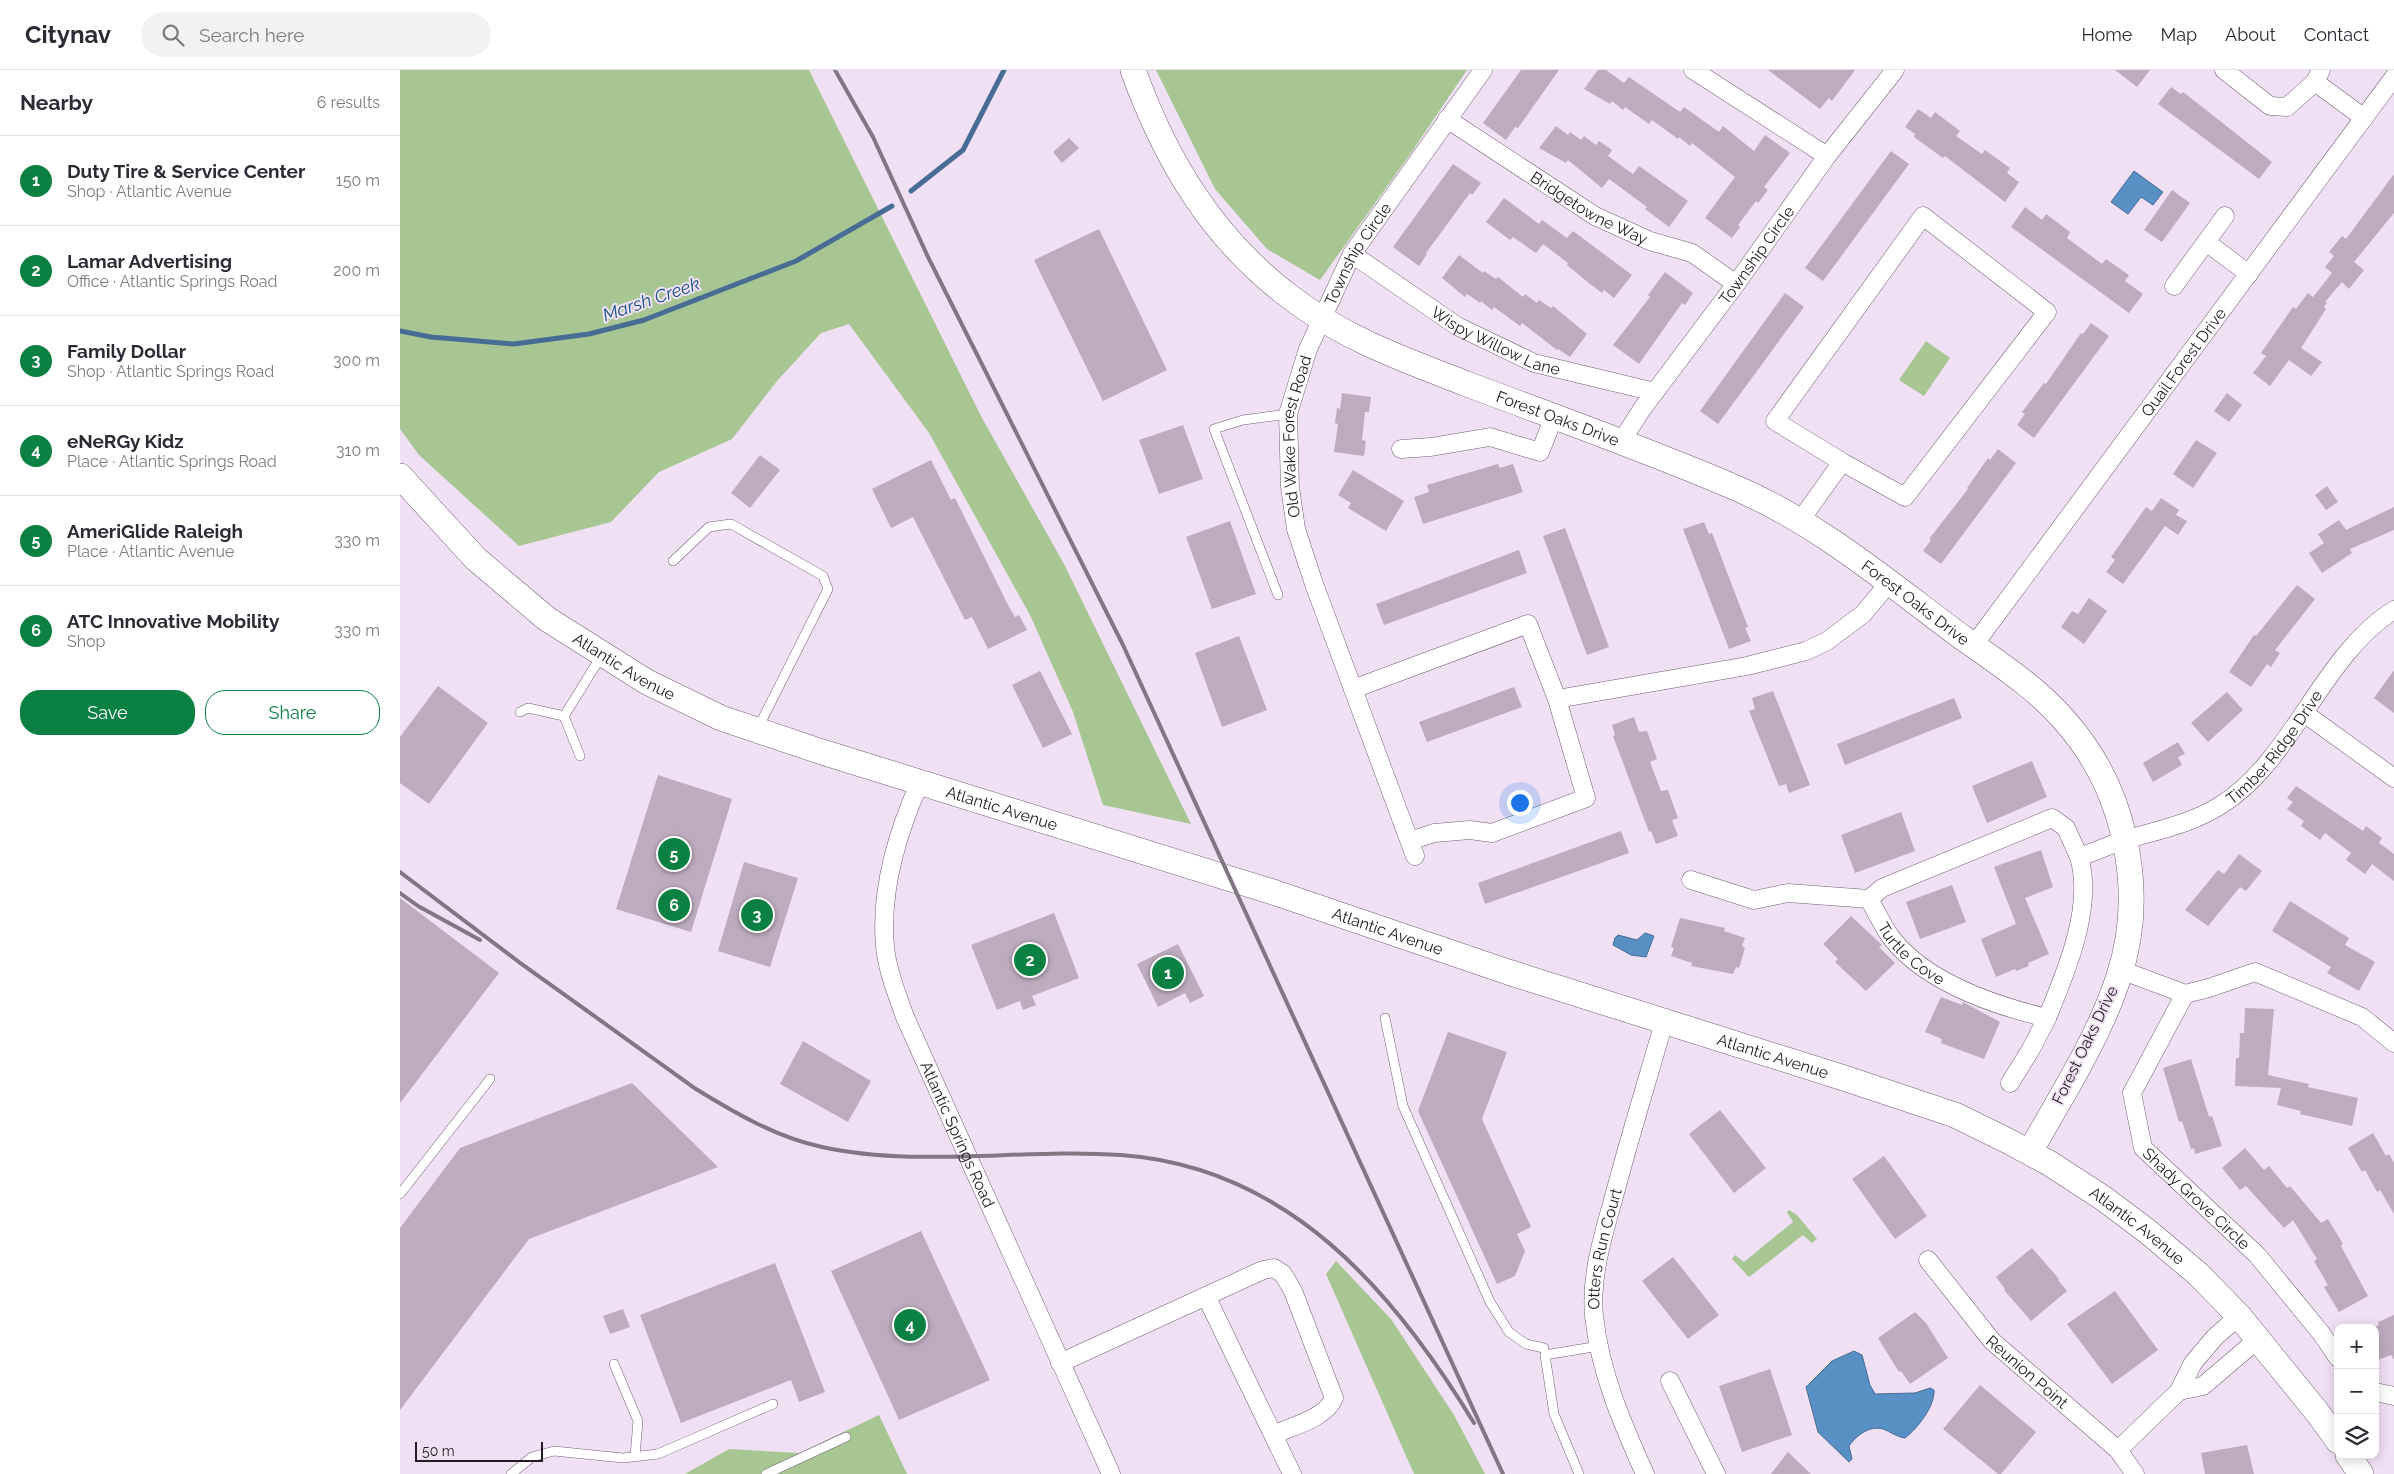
<!DOCTYPE html>
<meta charset="utf-8">
<style>
body{margin:0;font-family:Raleway,sans-serif;background:#f2f2f3;color:#2b2b33}
.controls{position:absolute;right:15px;bottom:15px;display:grid;overflow:hidden;border-radius:10px;box-shadow:0 2px 12px #0003}
.controls button{width:45px;height:45px;display:grid;place-items:center;padding:0;border:0;border-bottom:1px solid #e1e1e2;background:#fff;color:#2b2b33;font:25px sans-serif}
.scale{position:absolute;left:15px;bottom:12px;width:128px;box-sizing:border-box;padding-left:5px;border:2px solid #211b22;border-top:0;font-size:14px;line-height:18px;white-space:nowrap;color:#211b22;-webkit-text-stroke:4px #f0e0f3;paint-order:stroke}
.you{position:absolute;left:1119px;top:732px;width:18px;height:18px;margin:-12px;border:4px solid #fff;border-radius:50%;background:#1a73e8;box-shadow:0 0 0 8px #1a73e833}
.badge{display:grid;place-items:center;width:32px;height:32px;border-radius:50%;background:#0b8043;color:#fff;font-size:16px;font-weight:700}
.pin{position:absolute;translate:-50% -50%;border:2px solid #fff;box-shadow:0 1px 5px #0006}
.list{margin:0;padding:0;list-style:none}
h2{display:flex;justify-content:space-between;align-items:center;height:65px;margin:0;padding:0 20px;font-size:21px}
h2 small{font-size:16px;font-weight:400;color:#7c7c81}
.list li{display:grid;grid-template-columns:32px 1fr auto;gap:15px;align-items:center;box-sizing:border-box;height:90px;padding:0 20px;border-top:1px solid #e1e1e2}
.list b{display:block;font-size:19px;white-space:nowrap}
.list p{margin:0;font-size:16px;white-space:nowrap;color:#7c7c81}
.list em{font-size:16px;font-style:normal;color:#7c7c81}
.actions{display:flex;gap:10px;padding:15px 20px}
.actions a{flex:1;padding:11px 0;border:1px solid #0b8043;border-radius:20px;text-align:center;font-size:18px;color:#0b8043}
.actions .main{background:#0b8043;color:#fff}
.icon{flex:none;width:28px;height:28px;fill:none;stroke:currentColor;stroke-width:2;stroke-linecap:round;stroke-linejoin:round}
.map{position:relative;flex:none;width:1994px;height:1404px;overflow:hidden}
header{display:flex;align-items:center;gap:30px;box-sizing:border-box;height:70px;padding:0 25px;background:#fff;border-bottom:1px solid #e1e1e2}
header strong{font-size:24px}
nav{display:flex;gap:28px;margin-inline-start:auto;font-size:18px}
.search{width:350px;height:45px;background:#f2f2f3;display:flex;align-items:center;gap:12px;box-sizing:border-box;padding:0 18px;border-radius:28px;color:#7c7c81;font-size:19px}
main{display:flex}
aside{flex:1;background:#fff}
.map>svg:first-child{display:block}
.green{fill:#a8c693}
.water{fill:#588fc5;stroke:#486c94}
.lines{fill:none;stroke-linecap:round;stroke-linejoin:round}
.stream{stroke:#486c94;stroke-width:5}
.building{fill:#bdacbd}
.lane-casing{stroke:#6e6071;stroke-width:10}
.street-casing{stroke:#6e6071;stroke-width:19}
.secondary-casing{stroke:#6e6071;stroke-width:26}
.lane{stroke:#fff;stroke-width:9}
.street{stroke:#fff;stroke-width:18}
.secondary{stroke:#fff;stroke-width:25}
.rail{stroke:#817783;stroke-width:4}
.labels{text-anchor:middle;dominant-baseline:central;stroke-width:4;stroke-linejoin:round;paint-order:stroke}
.street-label{font-size:16px;fill:#211b22;stroke:#f0e0f3}
.water-label{font-size:18px;font-style:italic;fill:#155184;stroke:#f0e0f3}
</style>
<header>
<strong>Citynav</strong>
<div class="search"><svg class="icon" aria-label="search" viewBox="0 0 24 24"><circle cx="10" cy="10" r="6"/><path d="M15 15l6 6"/></svg>Search here</div>
<nav><a>Home</a><a>Map</a><a>About</a><a>Contact</a></nav>
</header>
<main>
<aside>
<h2>Nearby<small>6 results</small></h2>
<ul class="list">
<li><span class="badge">1</span><div><b>Duty Tire &amp; Service Center</b><p>Shop · Atlantic Avenue</p></div><em>150 m</em></li>
<li><span class="badge">2</span><div><b>Lamar Advertising</b><p>Office · Atlantic Springs Road</p></div><em>200 m</em></li>
<li><span class="badge">3</span><div><b>Family Dollar</b><p>Shop · Atlantic Springs Road</p></div><em>300 m</em></li>
<li><span class="badge">4</span><div><b>eNeRGy Kidz</b><p>Place · Atlantic Springs Road</p></div><em>310 m</em></li>
<li><span class="badge">5</span><div><b>AmeriGlide Raleigh</b><p>Place · Atlantic Avenue</p></div><em>330 m</em></li>
<li><span class="badge">6</span><div><b>ATC Innovative Mobility</b><p>Shop</p></div><em>330 m</em></li>
</ul>
<div class="actions"><a class="main">Save</a><a>Share</a></div>
</aside>
<div class="map">
<svg width="1994" height="1404" viewBox="0 0 1994 1404">
<rect width="100%" height="100%" fill="#f0e0f3"/>
<!-- green -->
<path class="green" d="M0,0H409L582,348L664,494L791,754L703,735L673,642L630,545L529,363L449,254L421,263L377,311L332,369L259,402L211,452L119,476L19,385L0,359Z
M756,0H1067L1011,83L920,210L867,179L815,119Z
M1526,271L1550,288L1524,326L1499,310Z
M1389,1140L1397,1145L1417,1169L1412,1173L1403,1165L1349,1207L1332,1189L1335,1185L1344,1192L1393,1152L1387,1142Z
M936,1191L991,1249L1054,1345L1085,1404H1014L926,1204Z
M479,1345L507,1404H285L329,1379L399,1383Z"/>
<!-- water -->
<path class="water" d="M1734,101L1763,122L1753,135L1741,127L1728,144L1711,132Z
M1245,863L1254,866L1246,887L1231,885L1213,875L1215,868L1218,865L1237,870Z
M1454,1281L1462,1285L1470,1315L1475,1324L1515,1323L1530,1318L1534,1320C1535,1336 1518,1358 1505,1368C1497,1367 1491,1362 1483,1359C1469,1355 1456,1366 1449,1376L1452,1389L1449,1392L1418,1362L1406,1317L1432,1291Z"/>
<g class="lines">
<!-- stream -->
<path class="stream" d="M511,121L563,80L604,0
M0,261L31,267L114,274L189,264L244,250L396,191L492,136"/>
</g>
<!-- building -->
<path class="building" d="M1121,0H1159L1118,58L1115,57L1106,70L1083,53Z
M1198,0H1206L1224,13L1229,7L1280,42L1284,37L1319,62L1323,56L1354,81L1365,65L1390,83L1364,117L1368,120L1358,133L1356,131L1338,155L1340,157L1332,168L1305,148L1335,107L1292,73L1290,76L1279,67L1278,69L1252,50L1249,54L1225,37L1223,40L1212,31L1210,34L1184,19Z
M1368,0H1455L1432,31L1429,28L1420,39Z
M1715,0H1750L1737,17Z
M1771,17L1781,24L1783,22L1801,36L1872,92L1859,109L1758,34Z
M1518,39L1531,48L1535,42L1560,61L1556,66L1582,84L1585,80L1610,98L1607,103L1619,112L1605,132L1545,86L1543,88L1514,67L1515,64L1505,57Z
M1156,56L1168,65L1170,62L1181,70L1184,66L1196,75L1199,71L1212,80L1208,86L1233,104L1239,96L1288,131L1269,157L1245,139L1247,137L1209,109L1202,118L1168,90L1166,93L1139,78Z
M669,68L679,78L662,93L653,82Z
M1491,81L1509,94L1423,211L1405,198Z
M1053,94L1081,113L1072,125L1070,123L1026,183L1027,184L1019,196L993,177Z
M1994,104V143L1954,192L1964,200L1949,219L1942,212L1925,232L1927,233L1924,237L1926,239L1901,278L1922,292L1911,306L1889,290L1870,316L1853,303L1866,286L1861,283L1893,237L1896,239L1908,223L1913,227L1932,203L1925,197L1934,186L1929,182L1942,166L1946,169Z
M1772,120L1790,133L1762,172L1744,160Z
M1104,128L1139,154L1142,150L1167,168L1173,161L1232,205L1214,228L1204,220L1202,223L1190,214L1167,195L1168,193L1143,174L1136,183L1113,167L1110,170L1086,152Z
M1625,137L1642,150L1646,144L1670,162L1667,168L1702,194L1706,189L1729,205L1725,211L1743,224L1729,243L1611,157Z
M699,159L767,300L703,331L634,190Z
M1059,185L1083,203L1084,201L1096,209L1098,207L1123,227L1125,224L1137,233L1139,230L1151,238L1153,236L1187,264L1170,287L1158,279L1157,280L1122,253L1120,256L1094,237L1092,240L1081,231L1080,233L1067,224L1065,227L1042,208Z
M1265,202L1293,223L1285,235L1282,233L1239,294L1213,275L1250,227L1248,225Z
M1385,223L1404,237L1318,354L1300,341Z
M1691,253L1709,266L1634,368L1617,355L1625,344L1622,342L1644,313L1646,314L1681,263L1683,264Z
M942,323L971,327L969,342H965L962,370L966,371L964,386L934,382L938,354L935,353L937,338L940,339Z
M1827,323L1842,335L1829,352L1814,341Z
M783,355L803,409L759,424L739,370Z
M1796,370L1817,383L1793,418L1773,404Z
M1598,379L1616,393L1541,494L1523,481L1531,470L1529,469L1568,419L1567,418L1588,388L1590,390Z
M360,385L380,400L350,438L331,423Z
M531,390L551,430L555,428L609,537L615,547L619,545L627,560L588,579L572,547L565,550L513,447L491,458L472,419Z
M1098,394L1100,398L1113,394L1123,422L1023,454L1014,427L1029,422L1027,415Z
M953,400L1004,431L986,461L948,438L951,433L938,425Z
M1927,416L1938,432L1926,440L1915,425Z
M1761,428L1779,440L1776,445L1787,451L1778,465L1765,456L1723,514L1706,502L1715,490L1711,487L1746,437L1752,441Z
M1994,437V460L1950,479L1952,483L1922,503L1909,483L1924,473L1918,464L1939,450L1946,460Z
M830,451L856,524L812,539L786,467Z
M1304,452L1309,464L1312,463L1348,557L1345,558L1351,571L1329,579L1283,459Z
M1165,458L1209,577L1187,585L1143,466Z
M1119,480L1127,503L984,555L976,534Z
M1897,515L1915,529L1875,580L1880,583L1871,597L1867,594L1851,617L1829,602L1854,565L1856,566Z
M1689,528L1707,541L1684,574L1661,557L1672,541L1678,544Z
M839,566L867,640L822,657L795,583Z
M1994,600V643L1974,628Z
M640,601L672,664L643,678L612,615Z
M38,616L88,653L29,734L0,713V667Z
M1114,617L1122,637L1027,672L1019,652Z
M1373,621L1410,715L1389,723L1386,714L1379,716L1349,641L1355,639L1352,628Z
M1827,622L1843,640L1808,672L1791,653Z
M1554,628L1562,648L1445,695L1437,674Z
M1234,647L1239,662L1247,661L1257,689L1250,692L1261,721L1268,720L1278,748L1272,750L1278,766L1256,774L1251,761L1249,762L1213,666L1215,665L1212,655Z
M1778,672L1785,684L1778,687L1782,695L1753,712L1743,693Z
M1632,691L1647,727L1587,753L1572,716Z
M258,705L332,729L291,862L216,839Z
M1896,716L1963,761L1966,756L1982,768L1979,773L1994,784V811L1972,794L1965,804L1946,790L1951,783L1925,763L1920,770L1901,756L1904,751L1887,739L1893,732L1887,728Z
M1501,742L1515,781L1455,803L1441,765Z
M1221,761L1229,783L1085,834L1078,813Z
M1641,780L1653,817L1625,828L1649,884L1628,893L1629,896L1616,901L1615,899L1596,907L1581,869L1616,854L1594,797Z
M1839,784L1862,801L1846,821L1840,817L1808,856L1785,840L1818,800L1824,804Z
M344,792L398,808L370,897L318,881Z
M1552,815L1566,852L1520,869L1506,832Z
M0,828L99,903L0,1033Z
M1890,831L1949,868L1945,875L1975,892L1959,921L1927,903L1931,897L1872,861Z
M654,843L679,908L632,926L636,935L623,940L620,931L597,940L571,875Z
M1451,846L1482,875L1479,877L1495,893L1466,921L1435,892L1438,889L1423,874Z
M1280,848L1325,858L1324,861L1345,868L1342,876L1345,878L1339,898L1336,897L1333,904L1291,896L1292,893L1271,886L1274,878L1271,877Z
M778,874L804,926L790,933L785,923L758,937L737,894Z
M1541,927L1562,935L1563,932L1600,952L1584,989L1541,973L1542,969L1525,962Z
M1845,938L1874,939L1868,1005L1909,1014L1908,1017L1958,1028L1952,1056L1900,1044L1901,1041L1877,1035L1881,1018L1835,1016L1836,988H1839L1840,963H1844Z
M1048,962L1107,982L1082,1049L1131,1157L1117,1164L1125,1181L1115,1206L1097,1214L1018,1041Z
M403,971L471,1011L448,1052L380,1014Z
M1791,989L1809,1047L1812,1046L1822,1076L1795,1084L1794,1078L1791,1079L1782,1051L1779,1052L1763,998Z
M232,1013L318,1097L129,1169L0,1340V1158L60,1078Z
M1320,1040L1366,1098L1334,1123L1289,1064Z
M1973,1063L1986,1086L1989,1084L1994,1093V1144L1980,1120L1977,1122L1965,1100L1962,1102L1948,1078Z
M1845,1078L1864,1100L1869,1096L1887,1118L1890,1116L1921,1153L1928,1149L1943,1174L1941,1176L1968,1226L1939,1242L1924,1217L1928,1215L1914,1191L1917,1189L1893,1150L1884,1158L1846,1116L1840,1120L1822,1098Z
M1484,1086L1527,1146L1495,1169L1452,1109Z
M521,1161L590,1310L499,1350L431,1201Z
M1632,1178L1659,1209L1658,1210L1667,1221L1631,1251L1604,1220L1605,1219L1596,1207Z
M1273,1187L1319,1245L1288,1269L1242,1211Z
M375,1193L425,1322L399,1332L391,1310L281,1353L240,1245Z
M1715,1221L1758,1280L1712,1314L1667,1254Z
M223,1239L230,1257L210,1264L203,1246Z
M1515,1242L1526,1253L1548,1288L1510,1314L1501,1301L1499,1302L1478,1268Z
M1994,1245V1290L1991,1285L1975,1291V1257L1979,1255L1978,1252Z
M1370,1299L1392,1365L1342,1382L1319,1316Z
M1580,1315L1636,1362L1601,1404H1598L1543,1359Z
M1847,1375L1854,1404H1805L1801,1383Z
M1388,1382L1411,1404H1371Z"/>
<g class="lines">
<!-- lane casing -->
<g class="lane-casing">
<path id="lane" d="M273,491L309,457L331,454L423,506L428,519L357,660
M878,525L814,359L843,350L888,344
M120,642L128,638L164,646L202,585
M164,646L180,686
M985,948L1003,1036L1090,1232L1109,1262L1126,1274L1144,1278
M0,1124L90,1009
M214,1294L238,1351L235,1386
M111,1404L132,1387L154,1381L223,1388L258,1384L373,1334
M366,1404L446,1367
M1179,1404L1154,1344L1145,1285L1199,1276"/>
</g>
<!-- street casing -->
<g class="street-casing">
<g id="street">
<path d="M1293,0L1427,86"/>
<path d="M1824,0L1870,36L1887,37L1915,12L1921,0"/>
<path d="M1915,12L1964,48"/>
<path id="s1" d="M1047,49L1195,146L1250,171L1292,183L1336,214"/>
<path d="M1806,172L1825,146"/>
<path id="s2" d="M952,184L1057,256L1134,293L1255,322"/>
<path d="M1774,216L1806,172L1849,204"/>
<path id="s3" d="M1221,372L1242,339L1336,214L1427,86L1495,0"/>
<path d="M1001,379L1031,377L1090,367L1140,382L1154,347"/>
<path d="M1400,451L1442,392L1505,427L1647,242L1523,146L1375,351L1442,392"/>
<path id="s4" d="M1574,575L1994,7"/>
<path d="M953,619L1128,554L1157,629"/>
<path d="M1904,643L1994,708"/>
<path id="s5" d="M520,712C498,761 480,821 485,876C487,900 497,924 505,947L711,1404"/>
<path d="M1010,771L1034,763L1070,760L1092,763L1186,728L1157,629L1347,596L1406,581L1427,571L1463,544L1489,513"/>
<path id="s6" d="M1015,786L914,514L896,459L890,417L888,344L908,279L952,184L1083,0"/>
<path id="s7" d="M1679,787L1666,758L1652,748L1482,818L1469,829C1476,841 1482,854 1490,866C1524,912 1593,935 1647,948C1666,902 1694,837 1679,787C1694,782 1709,775 1725,770C1758,760 1791,754 1821,735C1893,690 1922,585 1994,540"/>
<path d="M1291,810L1354,830L1388,823L1469,829"/>
<path d="M1721,900L1785,924L1809,918L1855,902L1962,947L1994,973"/>
<path id="s8" d="M1785,924L1732,1023L1743,1078L1857,1185L1921,1263L1938,1288"/>
<path d="M1610,1013L1631,979L1647,948"/>
<path id="s9" d="M1528,1190L1592,1271L1718,1380L1735,1404"/>
<path d="M806,1226L892,1404"/>
<path d="M660,1293L863,1200L874,1198L883,1204L893,1221L934,1328C926,1348 893,1356 875,1364"/>
<path d="M1270,1311L1316,1404"/>
<path d="M1779,1321L1803,1316L1858,1269"/>
<path d="M1975,1322L1994,1326"/>
<path d="M1718,1380L1779,1321L1793,1293L1815,1267L1839,1246"/>
<path id="s10" d="M1245,1404C1222,1353 1200,1302 1194,1246C1190,1203 1205,1160 1216,1119C1231,1063 1248,1008 1264,952"/>
</g>
</g>
<!-- secondary casing -->
<g class="secondary-casing">
<g id="secondary">
<path id="s11" d="M733,0C766,91 812,168 890,227C943,268 1005,290 1067,314C1157,348 1248,380 1336,418C1420,454 1490,514 1563,568C1598,593 1637,618 1665,651C1725,718 1747,820 1719,906C1699,968 1661,1026 1630,1082"/>
<path id="s12" d="M0,406L76,489L147,549L247,612L321,648L419,681L876,823L1108,902L1447,1009L1555,1045L1608,1071L1649,1093L1703,1128L1747,1161L1798,1204L1839,1246L1917,1342L1938,1371"/>
<path d="M1948,1385L1961,1404"/>
</g>
</g>
<!-- lane -->
<use href="#lane" class="lane"/>
<!-- street -->
<use href="#street" class="street"/>
<!-- secondary -->
<use href="#secondary" class="secondary"/>
<!-- rail -->
<path class="rail" d="M435,0L473,67L528,187L723,575L1103,1404
M0,802L119,892L296,1019C335,1043 376,1067 422,1077C517,1098 624,1078 721,1085C888,1097 993,1220 1074,1353
M0,823L18,836L80,870"/>
</g>
<g class="labels">
<!-- street labels -->
<g class="street-label">
<text stroke="none"><textPath href="#s1" startOffset="168">Bridgetowne Way</textPath></text>
<text stroke="none"><textPath href="#s6" startOffset="639">Township Circle</textPath></text>
<text stroke="none"><textPath href="#s3" startOffset="231">Township Circle</textPath></text>
<text stroke="none"><textPath href="#s2" startOffset="169">Wispy Willow Lane</textPath></text>
<text stroke="none"><textPath href="#s4" startOffset="352">Quail Forest Drive</textPath></text>
<text stroke="none"><textPath href="#s11" startOffset="575">Forest Oaks Drive</textPath></text>
<text stroke="none"><textPath href="#s6" startOffset="442">Old Wake Forest Road</textPath></text>
<text stroke="none"><textPath href="#s11" startOffset="980">Forest Oaks Drive</textPath></text>
<text stroke="none"><textPath href="#s12" startOffset="296">Atlantic Avenue</textPath></text>
<text stroke="none"><textPath href="#s7" startOffset="871">Timber Ridge Drive</textPath></text>
<text stroke="none"><textPath href="#s12" startOffset="701">Atlantic Avenue</textPath></text>
<text stroke="none"><textPath href="#s12" startOffset="1106">Atlantic Avenue</textPath></text>
<text stroke="none"><textPath href="#s7" startOffset="320">Turtle Cove</textPath></text>
<text transform="translate(1685 975) rotate(-64)">Forest Oaks Drive</text>
<text stroke="none"><textPath href="#s12" startOffset="1511">Atlantic Avenue</textPath></text>
<text stroke="none"><textPath href="#s5" startOffset="372">Atlantic Springs Road</textPath></text>
<text stroke="none"><textPath href="#s8" startOffset="242">Shady Grove Circle</textPath></text>
<text stroke="none"><textPath href="#s12" startOffset="1916">Atlantic Avenue</textPath></text>
<text stroke="none"><textPath href="#s10" startOffset="235">Otters Run Court</textPath></text>
<text stroke="none"><textPath href="#s9" startOffset="150">Reunion Point</textPath></text>
</g>
<!-- water labels -->
<g class="water-label">
<text transform="translate(251 229) rotate(-19)">Marsh Creek</text>
</g>
</g>
</svg>
<div class="controls">
<button>+</button>
<button>−</button>
<button><svg class="icon" aria-label="layers" viewBox="0 0 24 24"><path d="M12 4l9 5-9 5-9-5zM3 14l9 5 9-5"/></svg></button>
</div>
<div class="scale">50 m</div>
<div class="you"></div>
<div class="pin badge" style="left:768px;top:903px">1</div>
<div class="pin badge" style="left:630px;top:890px">2</div>
<div class="pin badge" style="left:357px;top:845px">3</div>
<div class="pin badge" style="left:510px;top:1255px">4</div>
<div class="pin badge" style="left:274px;top:784px">5</div>
<div class="pin badge" style="left:274px;top:835px">6</div>
</div>
</main>
